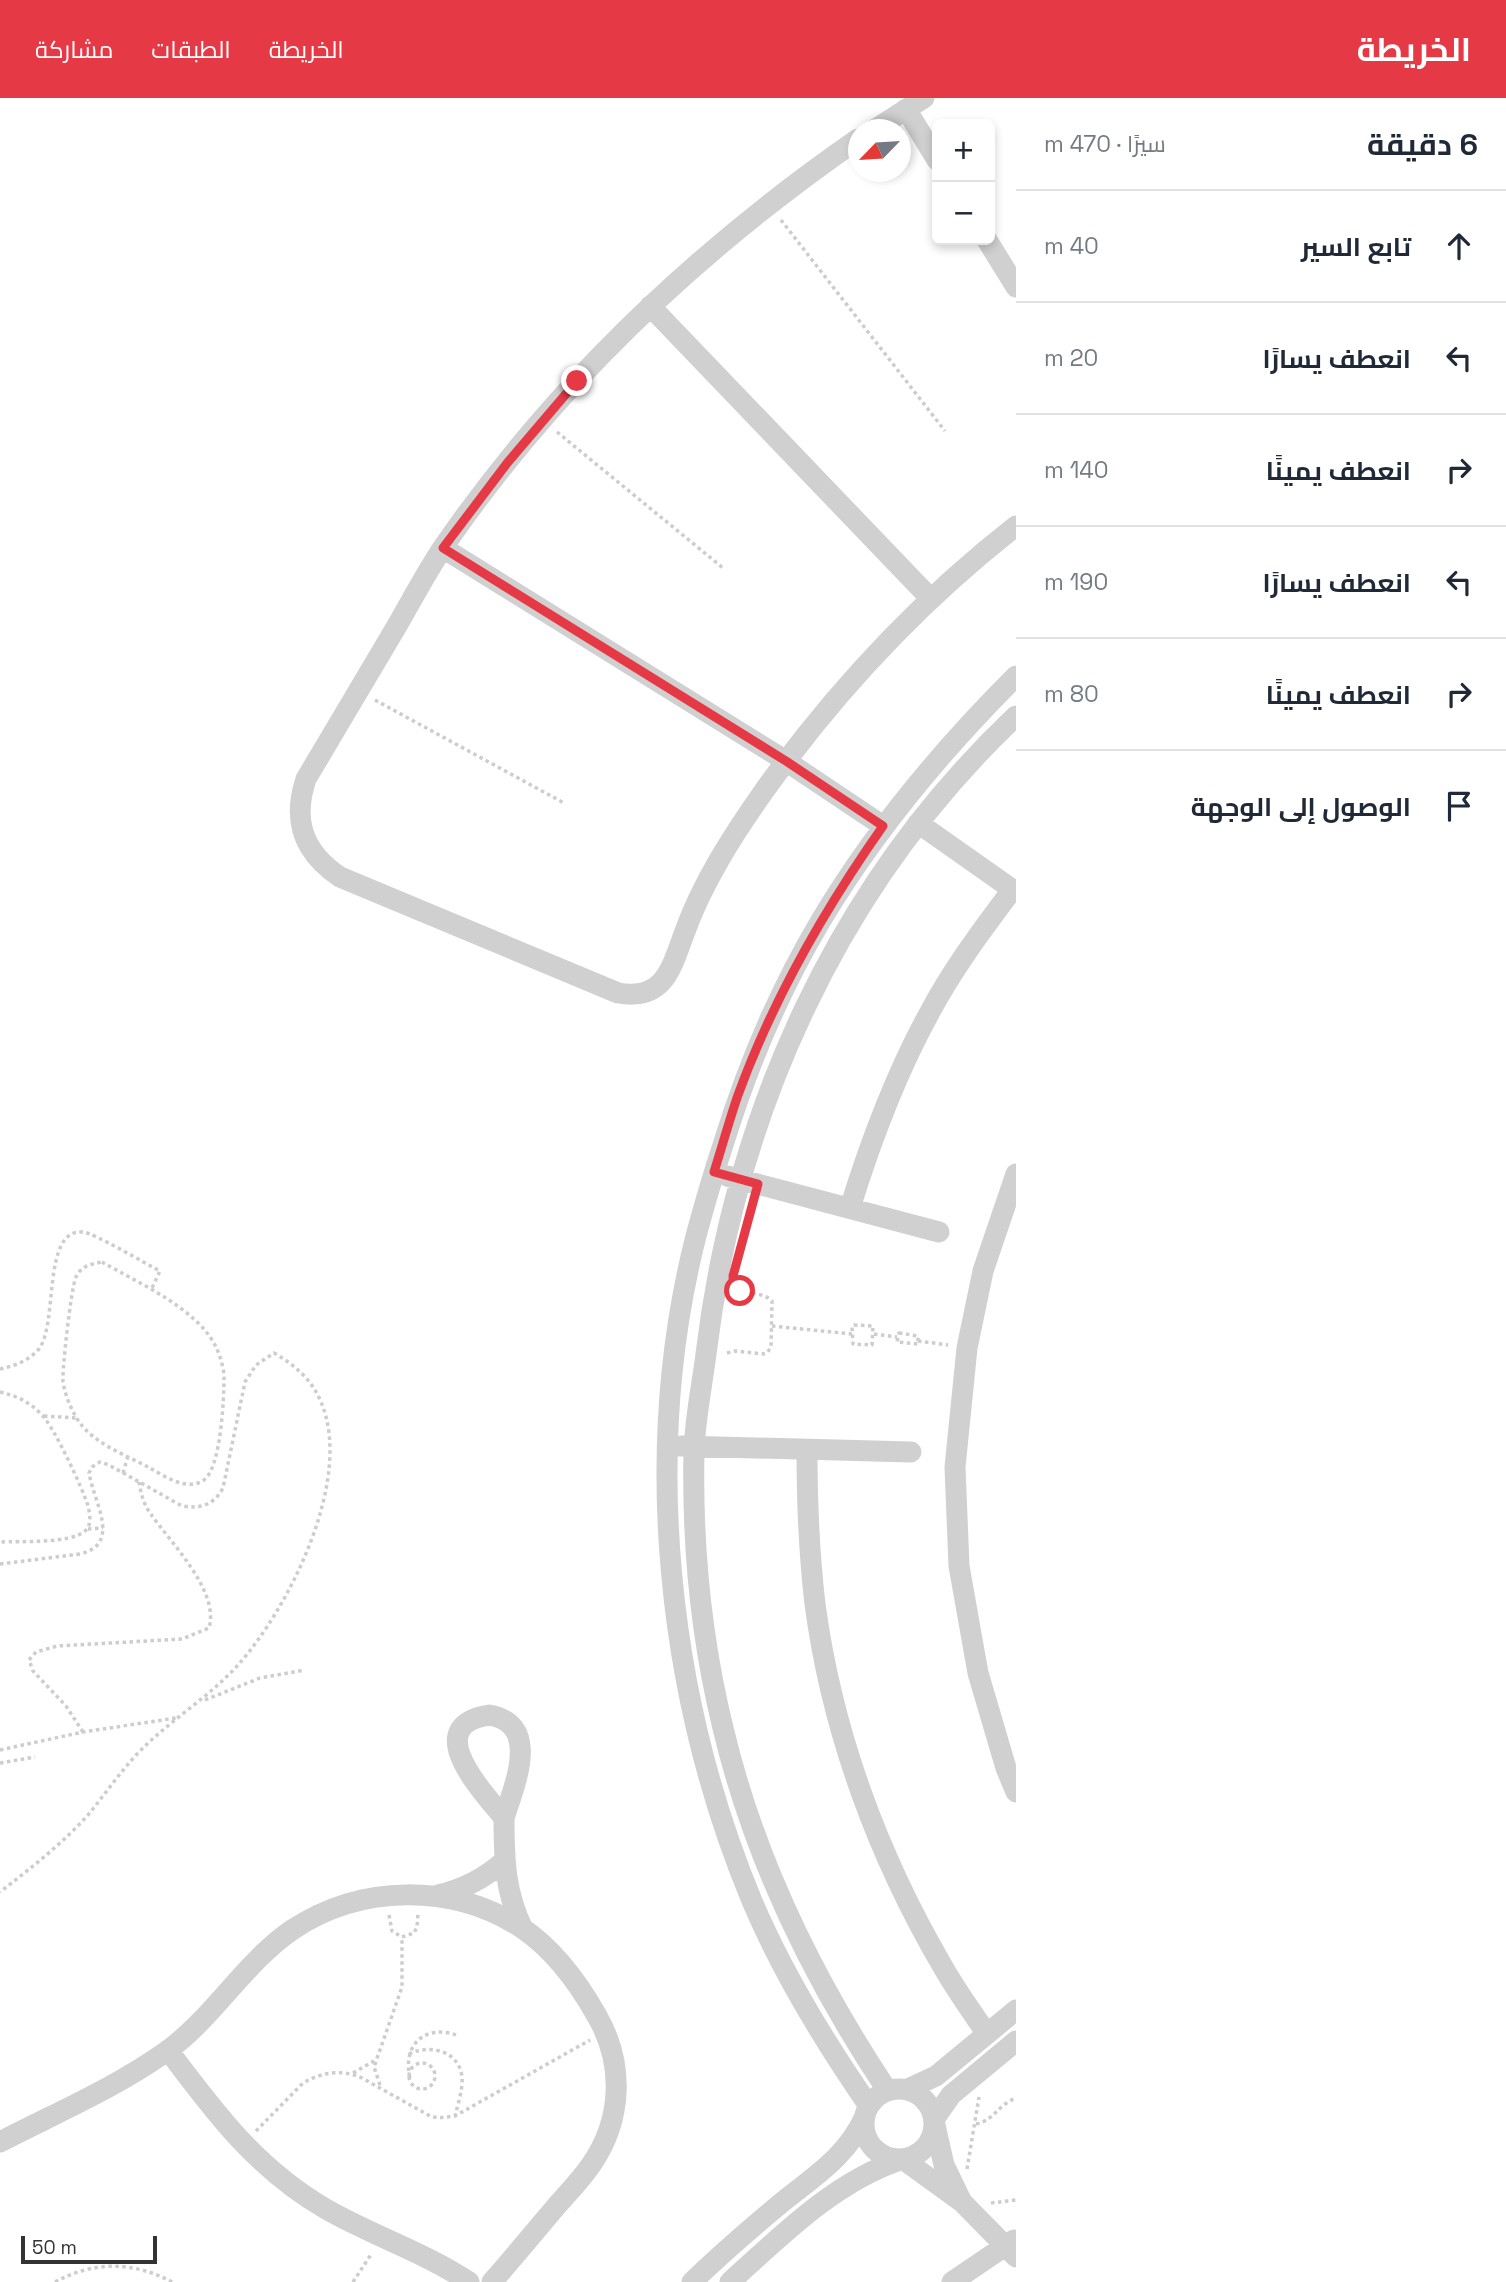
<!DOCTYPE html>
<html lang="ar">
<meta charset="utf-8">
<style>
body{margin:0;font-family:"Space Grotesk",Cairo,sans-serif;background:#f6f6f7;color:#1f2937;direction:rtl}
.controls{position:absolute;right:21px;top:21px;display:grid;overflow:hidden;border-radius:10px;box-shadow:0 4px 10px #0003}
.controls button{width:63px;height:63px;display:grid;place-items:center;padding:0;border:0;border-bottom:2px solid #e0e1e3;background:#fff;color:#1f2937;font:35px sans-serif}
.compass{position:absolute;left:848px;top:21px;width:63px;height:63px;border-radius:50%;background:#fff;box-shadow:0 4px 10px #0003;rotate:245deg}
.scale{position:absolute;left:21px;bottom:18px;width:136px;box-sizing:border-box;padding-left:7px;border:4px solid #333;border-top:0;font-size:19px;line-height:24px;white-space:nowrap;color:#333;-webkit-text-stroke:5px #fff;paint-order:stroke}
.stop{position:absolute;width:21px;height:21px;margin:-16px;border:5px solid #e63946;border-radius:50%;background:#fff}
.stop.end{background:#e63946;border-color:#fff;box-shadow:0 2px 7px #0008}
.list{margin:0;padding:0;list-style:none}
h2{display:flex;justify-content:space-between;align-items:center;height:91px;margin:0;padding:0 28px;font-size:30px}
h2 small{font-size:23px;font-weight:400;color:#747a83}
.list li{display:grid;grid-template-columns:46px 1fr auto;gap:21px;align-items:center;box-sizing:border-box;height:112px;padding:0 28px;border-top:2px solid #e0e1e3}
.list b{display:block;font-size:26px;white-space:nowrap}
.list em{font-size:23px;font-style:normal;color:#747a83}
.icon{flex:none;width:38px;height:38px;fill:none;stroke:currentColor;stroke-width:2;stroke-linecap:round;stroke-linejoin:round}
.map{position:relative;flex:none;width:1016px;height:2184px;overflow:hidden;direction:ltr}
header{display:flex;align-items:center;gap:42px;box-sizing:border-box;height:98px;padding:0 35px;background:#e63946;color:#fff}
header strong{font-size:33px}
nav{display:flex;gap:38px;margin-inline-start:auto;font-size:24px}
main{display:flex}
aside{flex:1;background:#fff}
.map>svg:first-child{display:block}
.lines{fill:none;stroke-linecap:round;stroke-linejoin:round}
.path{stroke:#cdcdcd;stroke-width:3.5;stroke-dasharray:3.5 3.5;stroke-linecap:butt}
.minor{stroke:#d0d0d0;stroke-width:21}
.route{stroke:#e63946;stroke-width:9}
</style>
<header>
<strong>الخريطة</strong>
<nav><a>الخريطة</a><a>الطبقات</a><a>مشاركة</a></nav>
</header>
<main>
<aside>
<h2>6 دقيقة<small>سيرًا · 470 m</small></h2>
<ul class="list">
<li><svg class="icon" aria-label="ahead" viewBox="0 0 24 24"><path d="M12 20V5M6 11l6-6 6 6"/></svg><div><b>تابع السير</b></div><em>40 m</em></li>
<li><svg class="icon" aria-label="left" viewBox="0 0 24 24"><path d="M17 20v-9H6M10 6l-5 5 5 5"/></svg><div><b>انعطف يسارًا</b></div><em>20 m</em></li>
<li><svg class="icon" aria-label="right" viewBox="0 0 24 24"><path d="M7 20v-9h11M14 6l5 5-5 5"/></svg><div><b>انعطف يمينًا</b></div><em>140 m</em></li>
<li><svg class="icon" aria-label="left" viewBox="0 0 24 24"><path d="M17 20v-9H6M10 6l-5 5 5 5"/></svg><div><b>انعطف يسارًا</b></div><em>190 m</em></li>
<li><svg class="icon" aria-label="right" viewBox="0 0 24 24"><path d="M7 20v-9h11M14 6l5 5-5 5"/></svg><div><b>انعطف يمينًا</b></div><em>80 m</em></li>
<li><svg class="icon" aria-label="arrive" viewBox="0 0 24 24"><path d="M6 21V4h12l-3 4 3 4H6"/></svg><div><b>الوصول إلى الوجهة</b></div></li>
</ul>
</aside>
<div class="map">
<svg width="1016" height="2184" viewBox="0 0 1016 2184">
<rect width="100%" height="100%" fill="#fff"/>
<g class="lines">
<!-- path -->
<path class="path" d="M781,122L945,333
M557,334L723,470
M375,602L564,705
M102,1164C138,1185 197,1210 216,1249C220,1257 224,1271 224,1280C224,1301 221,1369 204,1382C187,1394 164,1378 150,1370C124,1356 91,1345 76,1319C70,1309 65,1296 63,1284C62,1272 71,1190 76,1179C81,1168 91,1166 102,1164Z
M854,1227L873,1228L872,1247L853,1246L852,1228Z
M772,1228L852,1236
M899,1235L918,1238V1246L897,1244Z
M874,1236L897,1239
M918,1243L948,1247
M727,1255L735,1253L763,1256L767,1255L771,1249L772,1203C762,1193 745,1197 734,1189
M0,1271C14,1268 28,1263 38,1252C59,1229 41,1130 83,1134C94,1135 146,1166 160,1173L151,1192
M0,1294C17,1298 30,1304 42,1317C54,1329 83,1391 88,1408C90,1417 92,1427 85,1433C70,1446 20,1443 0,1444
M44,1318L76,1320
M123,1375L128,1358
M88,1431L103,1430
M0,1466L80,1456C122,1446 94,1405 89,1375L92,1369L100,1364L109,1367L182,1408C200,1411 214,1407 223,1390L245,1284L256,1267L274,1255C295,1267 312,1282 321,1304C354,1381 289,1510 238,1567C209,1599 172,1621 142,1651C122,1671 106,1695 88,1717C62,1746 31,1770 0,1794
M205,1602L260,1580L305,1572
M83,1634L66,1608L33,1573L29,1562L36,1554L57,1548L182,1541L209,1530C220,1493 170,1444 150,1415C143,1405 141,1395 139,1384
M0,1652L83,1634L176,1620
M0,1665L35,1659
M389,1817L392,1833L402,1839L414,1835L417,1829L418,1815
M409,1956C429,1946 459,1952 462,1979C463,1991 458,2006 455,2018
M409 1978a13 13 0 1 1 26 0a13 13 0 1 1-26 0Z
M353,1975L374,1963
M410,1980C402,1946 426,1925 459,1938
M380,1987L374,1969L402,1889V1839
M976,2026C995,2022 996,2008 1016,2000
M256,2033L303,1985C322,1974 342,1971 362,1980L430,2018L438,2020L455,2018L590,1942
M967,2071L979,1999
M991,2105L1016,2102
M55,2184C94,2163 133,2163 172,2184
M353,2184L372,2155"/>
<!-- minor -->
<path class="minor" d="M906,11L937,62
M874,32L924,0
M858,41C698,152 555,287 444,448C427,473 413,500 398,526C367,578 337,629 306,681C292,723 303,754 340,779L618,895C664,903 671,871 684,836C702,785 733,737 764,693C835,594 920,503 1016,428
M987,142L1016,189
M650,208L931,501
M443,450L786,663L883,728
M918,725L1016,794
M1016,1076L983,1173L967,1250L955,1369L959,1468L978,1575L1006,1670L1016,1694
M727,1078L939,1134
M850,1110C871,1042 896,975 931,912C954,869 983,831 1012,792
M681,1348L911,1354
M807,1352C807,1404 809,1455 815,1506C832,1634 878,1758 943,1869C956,1892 972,1914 987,1936
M489,1617C542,1626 514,1688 504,1720C484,1695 419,1628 489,1617Z
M504,1720C504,1761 505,1795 523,1831
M438,1797C464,1791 484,1781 504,1763
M168,1952C215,2015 257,2071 326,2111C373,2138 424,2154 469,2184
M864 2026a35 35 0 1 1 70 0a35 35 0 1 1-70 0Z
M908,1991L936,1978L1016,1912
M887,1992C813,1881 754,1761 723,1630C701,1540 692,1446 694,1353C695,1321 702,1288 706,1256C735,1015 838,786 1016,618
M869,2008C824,1943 783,1876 752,1803C667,1598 641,1354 696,1138C704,1108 713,1077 723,1047C747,969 778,895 820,824C874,733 941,653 1016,578
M935,2020L951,1997L1016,1943
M935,2027L944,2067L961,2102
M0,2044C56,2015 115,1990 167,1953C214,1919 244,1865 292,1832C361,1786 452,1785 522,1830C553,1851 579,1886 597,1918C624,1965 623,2021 591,2067C580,2083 566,2097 554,2111C533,2136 513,2160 492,2184
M904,2062L962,2104L1016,2159
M692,2184C720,2157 750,2131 780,2106C813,2079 847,2059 865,2018
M730,2184C780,2139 834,2084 900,2062
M952,2184L1014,2142"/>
</g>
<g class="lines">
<!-- route -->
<path class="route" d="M577,283L508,364L443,450L786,663L883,728C824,812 773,901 738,997C729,1023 722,1049 714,1074L758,1086L733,1178V1187L740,1193"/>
</g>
</svg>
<div class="controls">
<button>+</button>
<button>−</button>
</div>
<svg class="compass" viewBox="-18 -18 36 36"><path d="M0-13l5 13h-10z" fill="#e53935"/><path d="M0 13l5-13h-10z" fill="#747a83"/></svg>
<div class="scale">50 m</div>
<div class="stop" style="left:740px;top:1193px"></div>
<div class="stop end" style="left:577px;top:283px"></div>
</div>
</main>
